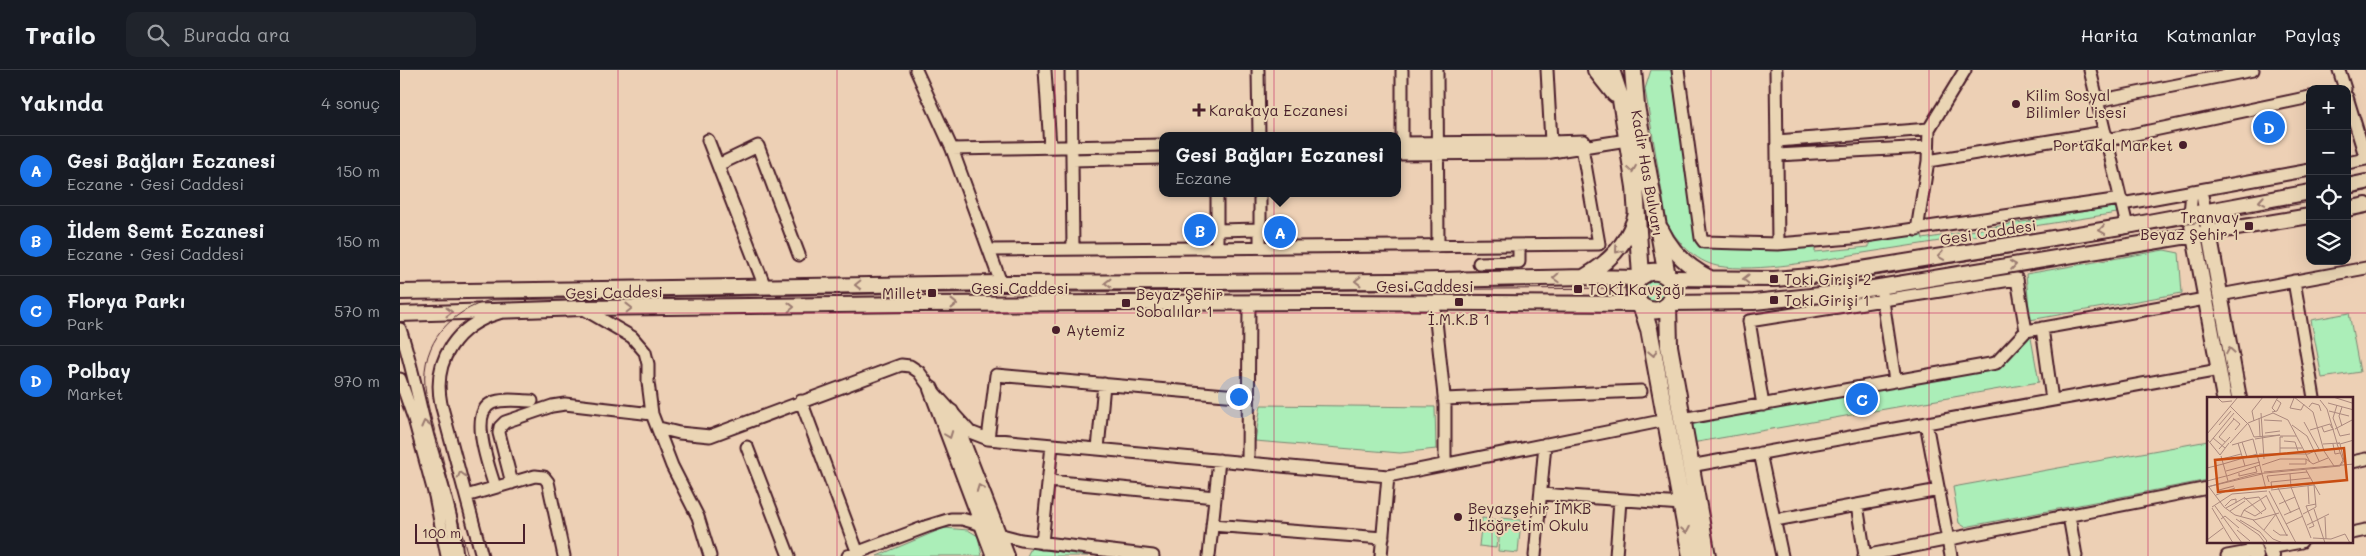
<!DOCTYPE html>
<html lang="tr">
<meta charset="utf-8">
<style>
body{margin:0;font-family:Mali,sans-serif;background:#20242c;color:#f1f3f6}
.controls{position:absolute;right:15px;top:15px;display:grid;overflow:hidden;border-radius:10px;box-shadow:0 5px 20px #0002}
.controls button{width:45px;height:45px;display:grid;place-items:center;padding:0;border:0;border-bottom:1px solid #363941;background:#171b24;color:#f1f3f6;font:25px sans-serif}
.scale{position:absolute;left:15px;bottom:12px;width:110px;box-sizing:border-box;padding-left:5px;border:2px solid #4a1f2b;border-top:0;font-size:14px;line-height:18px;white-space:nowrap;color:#4a1f2b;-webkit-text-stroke:4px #ead5b4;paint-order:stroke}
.you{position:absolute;left:838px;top:326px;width:18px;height:18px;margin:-12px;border:4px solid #fff;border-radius:50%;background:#1a73e8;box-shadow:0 0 0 8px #1a73e833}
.badge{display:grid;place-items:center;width:32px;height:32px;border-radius:50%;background:#1a73e8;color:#fff;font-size:16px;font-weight:700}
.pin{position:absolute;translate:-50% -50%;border:2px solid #fff;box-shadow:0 1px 5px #0006}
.popup{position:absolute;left:759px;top:62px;width:242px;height:65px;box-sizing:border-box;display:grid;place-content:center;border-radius:10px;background:#171b24;filter:drop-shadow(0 1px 4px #0005);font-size:16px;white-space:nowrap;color:#9ea1a6}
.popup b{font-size:19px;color:#f1f3f6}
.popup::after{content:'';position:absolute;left:50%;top:100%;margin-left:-10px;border:10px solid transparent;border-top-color:#171b24}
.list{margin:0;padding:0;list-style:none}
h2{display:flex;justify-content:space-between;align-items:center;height:65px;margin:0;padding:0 20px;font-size:21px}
h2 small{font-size:16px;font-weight:400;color:#9ea1a6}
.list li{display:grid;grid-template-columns:32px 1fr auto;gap:15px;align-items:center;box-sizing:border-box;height:70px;padding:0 20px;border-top:1px solid #363941}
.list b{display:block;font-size:19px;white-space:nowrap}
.list p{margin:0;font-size:16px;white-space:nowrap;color:#9ea1a6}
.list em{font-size:16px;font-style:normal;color:#9ea1a6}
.icon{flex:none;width:28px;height:28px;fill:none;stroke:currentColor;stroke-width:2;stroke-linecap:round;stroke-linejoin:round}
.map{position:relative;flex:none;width:1966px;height:486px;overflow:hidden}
header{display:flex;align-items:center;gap:30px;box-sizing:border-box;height:70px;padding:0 25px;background:#171b24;border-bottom:1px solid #363941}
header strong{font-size:24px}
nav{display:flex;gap:28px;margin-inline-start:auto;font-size:18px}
.search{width:350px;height:45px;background:#20242c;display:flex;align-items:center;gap:12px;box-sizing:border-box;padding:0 18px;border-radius:10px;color:#9ea1a6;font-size:19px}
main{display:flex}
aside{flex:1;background:#171b24}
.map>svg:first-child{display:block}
.green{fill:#abeeb8;stroke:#7a8672}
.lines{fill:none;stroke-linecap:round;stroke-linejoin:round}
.minor-casing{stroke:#4a1f2b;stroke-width:15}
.major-casing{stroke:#4a1f2b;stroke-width:18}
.highway-casing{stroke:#4a1f2b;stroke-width:20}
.minor{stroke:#ead5b4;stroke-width:11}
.major{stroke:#ead5b4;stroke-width:14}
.highway{stroke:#ead5b4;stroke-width:16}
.tram{stroke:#4a1f2b;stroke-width:1}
.oneway{stroke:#9a7a70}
.grid{fill:none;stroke:#c2185b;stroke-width:1;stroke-opacity:0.55}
.poi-dot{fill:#4a1f2b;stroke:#ead5b4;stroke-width:2}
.labels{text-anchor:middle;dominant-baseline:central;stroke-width:4;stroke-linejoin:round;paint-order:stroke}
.poi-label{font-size:15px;fill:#4a1f2b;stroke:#ead5b4;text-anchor:start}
.street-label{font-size:15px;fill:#4a1f2b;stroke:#ead5b4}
.inset-road{fill:none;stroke:#ac897e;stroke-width:1}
.view{fill:#c84d12;fill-opacity:0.15;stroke:#c84d12;stroke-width:2.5}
.inset-edge{fill:none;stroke:#4a1f2b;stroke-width:2.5}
</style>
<header>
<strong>Trailo</strong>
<div class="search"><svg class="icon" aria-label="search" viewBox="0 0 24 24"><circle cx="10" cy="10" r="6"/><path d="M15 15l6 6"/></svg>Burada ara</div>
<nav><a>Harita</a><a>Katmanlar</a><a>Paylaş</a></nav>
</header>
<main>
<aside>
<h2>Yakında<small>4 sonuç</small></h2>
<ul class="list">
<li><span class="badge">A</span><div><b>Gesi Bağları Eczanesi</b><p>Eczane · Gesi Caddesi</p></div><em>150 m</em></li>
<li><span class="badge">B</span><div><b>İldem Semt Eczanesi</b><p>Eczane · Gesi Caddesi</p></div><em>150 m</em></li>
<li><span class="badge">C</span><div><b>Florya Parkı</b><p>Park</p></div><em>570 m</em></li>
<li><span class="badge">D</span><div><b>Polbay</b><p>Market</p></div><em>970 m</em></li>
</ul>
</aside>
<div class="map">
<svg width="1966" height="486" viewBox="0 0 1966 486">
<rect width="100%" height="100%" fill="#edd0b5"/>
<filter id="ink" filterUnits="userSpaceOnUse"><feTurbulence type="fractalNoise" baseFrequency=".02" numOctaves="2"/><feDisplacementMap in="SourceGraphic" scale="10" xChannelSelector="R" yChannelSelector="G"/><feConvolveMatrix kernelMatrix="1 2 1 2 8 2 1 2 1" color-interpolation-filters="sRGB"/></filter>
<g filter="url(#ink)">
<!-- green -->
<path class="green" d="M1251,0H1271L1297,172L1300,176L1415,177V182L1469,177V170L1521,163L1523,169L1716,136L1717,143C1633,156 1548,170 1463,183C1422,190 1358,203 1317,196C1295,191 1277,172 1267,153L1245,19Z
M1764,180L1779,183L1782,223L1630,250L1626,204Z
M1255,207L1269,219L1265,231L1247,234L1241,215Z
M1949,243L1960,302L1922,308L1911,250Z
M1629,257L1639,312L1292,373L1286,346L1597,291Z
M861,335L1035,337L1036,379L1000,383L855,371Z
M1808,371V410L1565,457L1559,453L1553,417Z
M1082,448L1099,450L1096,478L1079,476Z
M1101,448L1121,450L1118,483L1098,481Z
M544,458L568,460L578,466L582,486H477Z
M631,478L689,486H627Z"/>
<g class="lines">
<!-- minor casing -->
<g class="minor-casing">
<path id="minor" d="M516,0L552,79L601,213
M645,0L650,77
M671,0L673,179
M858,0L859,66
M1002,0V73
M1037,0L1038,176
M1278,0L1301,168L1304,172L1378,174L1452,168L1721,129
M1376,0L1378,174
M1690,0L1727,156
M1939,0L1945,19
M1947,27L1966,89
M1697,31L1853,0
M308,70L365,217
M1707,70L1910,27
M1377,71L1529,59
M1151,72L1184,71
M998,73L1151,72L1147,0
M552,79L762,75
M998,84L1145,83L1227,70
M1377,85L1528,77
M672,90L762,88
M1528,91L1705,62
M1947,93L1966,89
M318,95L358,76L399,185
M1801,120L1805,141
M817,123V177
M860,123V177
M1722,134L1910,100
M1790,144L1792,121
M817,160L860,159
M1517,160L1528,91L1529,59L1565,0
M589,180L1199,174L1182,77
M1079,193L1119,192V175
M1894,211L1914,328
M1482,224L1495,311
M1820,225L1966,198
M1034,232L1045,335V394
M182,238L232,267L245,282L248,294V312L252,344L272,396L298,447L310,486
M1642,258L1652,330
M0,259C12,294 18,330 28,367C39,406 53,445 57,486
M0,309L14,349L35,426L47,486
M1044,329L1241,321
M401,331L459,486
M1363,335L1349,251L1617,209L1626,261
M1282,349L1596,293L1626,261L1805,229
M1526,353L1551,486
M259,358L279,363L310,366L501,295L510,296L519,302L531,319L570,362L588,369L988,406L1266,350
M588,369L596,305L849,327
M347,377L389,486
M698,379L704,314
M1360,383L1382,486
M1952,392L1966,389
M848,393L849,232
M1290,396L1819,300
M649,411L815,427
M112,413L99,363L100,357L105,352L152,336L165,334L252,344
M95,417C90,400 68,343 92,333C103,328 120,331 132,331
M1141,424L1282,434
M66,426L135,406L144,407L148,412L164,486
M1457,435L1465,486
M1669,446L1676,486
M1375,450L1539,420
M812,455L983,468
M1952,463L1966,460
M642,473L652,375
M1870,478L1901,472
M82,486L41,334C32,290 57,255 99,243
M448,486L528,456L551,449H562L583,455L598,464L621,470L753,486
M809,486L819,390
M981,486L988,406
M1135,486L1145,374
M1216,486L1220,430
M1464,486L1808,418
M1827,486L1854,481"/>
</g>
<!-- major casing -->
<g class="major-casing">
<path id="major" d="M1947,116L1966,112
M1947,139L1966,135
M1805,141L1839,328
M1790,144L1824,328
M1261,159C1271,181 1288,197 1310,208
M1185,206C1210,192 1228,173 1236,144
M1269,208L1374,209L1424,205L1727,156L1910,122
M0,222L601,213L993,211L1184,207L1239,208
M1270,233L1354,232L1449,222L1910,146
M0,244L182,238L516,234L931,232L1240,234
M531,319L594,486
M551,342L607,486
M1852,472L1856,486
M1868,472L1872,486"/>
</g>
<!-- highway casing -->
<g class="highway-casing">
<path id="highway" d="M1196,0L1215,24
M1211,0L1221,30L1235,117L1241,206
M1233,0L1236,36L1267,206
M1268,235L1269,276L1307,486
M1241,236C1267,253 1287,217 1263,204C1258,201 1250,201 1245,204C1229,212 1235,225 1241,237C1245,243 1246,252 1249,259L1291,486"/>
</g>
<!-- minor -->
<use href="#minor" class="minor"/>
<!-- major -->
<use href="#major" class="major"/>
<!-- highway -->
<use href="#highway" class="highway"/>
<!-- tram -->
<path class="tram" d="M1947,125L1966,121
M68,486C59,453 50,419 42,386C36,363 27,339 25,316C21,273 51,240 91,230L532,223L1379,217L1469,207L1806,151L1910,132"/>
</g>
<!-- one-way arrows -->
<defs><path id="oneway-chevron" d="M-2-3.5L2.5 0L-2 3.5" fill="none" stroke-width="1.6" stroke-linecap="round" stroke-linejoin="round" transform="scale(1.25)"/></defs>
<g class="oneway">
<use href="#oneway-chevron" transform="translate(1232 99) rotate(81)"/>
<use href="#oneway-chevron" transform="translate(1862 131) rotate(170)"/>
<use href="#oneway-chevron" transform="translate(1702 160) rotate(171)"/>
<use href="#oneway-chevron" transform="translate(1218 180) rotate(129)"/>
<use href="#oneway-chevron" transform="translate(1541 186) rotate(171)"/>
<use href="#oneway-chevron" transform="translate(1613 195) rotate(-9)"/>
<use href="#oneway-chevron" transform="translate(1156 208) rotate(177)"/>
<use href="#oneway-chevron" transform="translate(1346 209) rotate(-179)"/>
<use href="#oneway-chevron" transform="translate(958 211) rotate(180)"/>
<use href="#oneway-chevron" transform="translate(708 213) rotate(180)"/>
<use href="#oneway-chevron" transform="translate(458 215) rotate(179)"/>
<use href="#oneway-chevron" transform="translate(554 234)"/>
<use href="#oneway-chevron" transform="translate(391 237) rotate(-1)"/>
<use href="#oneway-chevron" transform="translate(229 238) rotate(-1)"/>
<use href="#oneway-chevron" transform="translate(49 242)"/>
<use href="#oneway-chevron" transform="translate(1830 281) rotate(-100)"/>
<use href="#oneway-chevron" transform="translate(1253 283) rotate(79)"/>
<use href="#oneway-chevron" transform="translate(25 354) rotate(-104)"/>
<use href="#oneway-chevron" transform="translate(549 365) rotate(69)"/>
<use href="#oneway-chevron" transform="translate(61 405) rotate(-105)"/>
<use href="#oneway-chevron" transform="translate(580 418) rotate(-111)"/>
<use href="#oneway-chevron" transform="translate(1286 460) rotate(79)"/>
</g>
</g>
<!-- grid -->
<path class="grid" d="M218,0V486M437,0V486M655,0V486M874,0V486M1092,0V486M1311,0V486M1529,0V486M1748,0V486M0,243H1966"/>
<!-- markers -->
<g class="poi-dot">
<circle cx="1616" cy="34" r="5"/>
<path d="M796.5 32.5h5v5h5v5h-5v5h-5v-5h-5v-5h5z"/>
<circle cx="1783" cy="75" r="5"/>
<rect x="1844" y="151" width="10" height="10" rx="2.5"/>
<rect x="1369" y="204" width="10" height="10" rx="2.5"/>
<rect x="1173" y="214" width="10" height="10" rx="2.5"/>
<rect x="527" y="218" width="10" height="10" rx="2.5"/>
<rect x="1369" y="225" width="10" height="10" rx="2.5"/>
<rect x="1054" y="227" width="10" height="10" rx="2.5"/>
<rect x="721" y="228" width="10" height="10" rx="2.5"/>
<circle cx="656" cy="260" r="5"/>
<circle cx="1058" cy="447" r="5"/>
</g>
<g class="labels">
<!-- poi labels -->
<g class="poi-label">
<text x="1626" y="25">Kilim Sosyal<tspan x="1626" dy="17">Bilimler Lisesi</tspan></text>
<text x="809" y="40">Karakaya Eczanesi</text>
<text x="1773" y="75" text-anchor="end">Portakal Market</text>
<text x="1839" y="147" text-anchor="end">Tranvay<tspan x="1839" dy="17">Beyaz Şehir 1</tspan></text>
<text x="1384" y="209">Toki Girişi 2</text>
<text x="1188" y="219">TOKİ Kavşağı</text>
<text x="522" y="223" text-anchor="end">Millet</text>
<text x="736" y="224">Beyaz Şehir<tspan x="736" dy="17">Sobalılar 1</tspan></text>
<text x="1384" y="230">Toki Girişi 1</text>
<text x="1059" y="249" text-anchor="middle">İ.M.K.B 1</text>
<text x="666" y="260">Aytemiz</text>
<text x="1068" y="438">Beyazşehir İMKB<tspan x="1068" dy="17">İlköğretim Okulu</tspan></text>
</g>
<!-- street labels -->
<g class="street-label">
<text transform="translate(1248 103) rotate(80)">Kadir Has Bulvarı</text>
<text transform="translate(1588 162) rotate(-9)">Gesi Caddesi</text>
<text x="1025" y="216">Gesi Caddesi</text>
<text x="620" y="218">Gesi Caddesi</text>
<text transform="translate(214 222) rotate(-1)">Gesi Caddesi</text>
</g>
</g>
<!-- overview -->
<g transform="translate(1807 327)">
<rect width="146" height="146" fill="#edd0b5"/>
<path class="inset-road" d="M10,0L15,5L25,4M87,0L106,15L117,54L127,69M126,0L145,6M87,1L83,11L94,13L97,7M113,3L120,12L130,46M121,6L147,13M130,8L126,21L133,39L143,37M23,9L42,28L47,40M102,10L105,6L112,8L114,14M135,10L132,19L135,29M68,14L65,11L71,0M122,14L142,19M65,15L70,14L74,6L70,3M54,16L57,62M26,21L33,27L28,33M52,21L53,39M57,23L75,24M47,24L45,14L56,0M41,26L66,16L81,23L103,65M12,28L24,14M85,28L100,39L112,64M115,30L117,35L127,32M128,32L147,22M103,33L123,27L125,31M58,36L73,34M0,37L31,0M73,39H89M47,40L73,38L48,42M6,41L18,51M0,42L13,58M46,42L59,92M77,44L88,45L91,54M3,45L27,16M18,45L12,40L27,22M35,45L40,60M23,46L40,27M31,46L38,69M116,47L133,46L130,47M126,47L128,57L133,56M130,47L136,63L133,68M25,48L46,42M73,51H95M12,52L23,40M52,57H101L112,52L97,25M13,58L22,46M73,58V40H76M14,59L21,84M15,62L34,57M16,67L50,57M82,67H99V62M55,68L73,62H99L106,67L121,61M0,71L16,67M99,73L113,98M19,74L53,65M57,75L147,67M32,76V79L50,75L48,69M83,77L84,90L104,141M20,79L53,68M0,84L19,79M62,85L60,79L100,75M101,89L102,107M0,90L55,77M0,90L48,77L133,69L137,64L133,47L147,43M2,90L17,110L28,118L47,123L72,116M71,91L84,116M65,92L64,85L103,81M12,93L27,89M64,93L107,88M62,94L89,146M9,98L28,91M59,98L68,116M37,100L55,117M72,107L88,100M8,109L35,146M18,109L24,103L29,102V106M5,110L25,97L60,94M5,111L26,146M19,111L37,101M107,112L118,146M37,113L48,119L59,112L52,100L37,102M23,114L38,104M68,116L80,139M96,117L109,110L107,88M77,118L93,111M34,119L37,113L59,99M118,120L119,142M14,122L18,119L32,131M29,122L52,138L58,146M33,123L53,135L60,144L58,146M46,123L66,142L76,146M79,127L96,119M100,128L122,117M102,131L107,129L99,109L109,107M30,133L43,144M57,133L69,117M66,133L73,138H81M106,141L124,142L138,137L143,146M0,143L16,131"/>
<path class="view" d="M137,51L140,83L11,95L8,63Z"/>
<rect width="146" height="146" class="inset-edge"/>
</g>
</svg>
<div class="controls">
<button>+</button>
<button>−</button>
<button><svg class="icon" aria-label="locate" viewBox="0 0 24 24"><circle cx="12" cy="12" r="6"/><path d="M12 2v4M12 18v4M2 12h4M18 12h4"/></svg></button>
<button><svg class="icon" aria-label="layers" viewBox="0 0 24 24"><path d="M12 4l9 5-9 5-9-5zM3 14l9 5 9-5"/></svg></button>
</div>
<div class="scale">100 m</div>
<div class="you"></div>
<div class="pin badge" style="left:880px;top:162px">A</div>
<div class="popup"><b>Gesi Bağları Eczanesi</b>Eczane</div>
<div class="pin badge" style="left:800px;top:160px">B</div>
<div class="pin badge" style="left:1462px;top:329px">C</div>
<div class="pin badge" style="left:1869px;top:57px">D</div>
</div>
</main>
